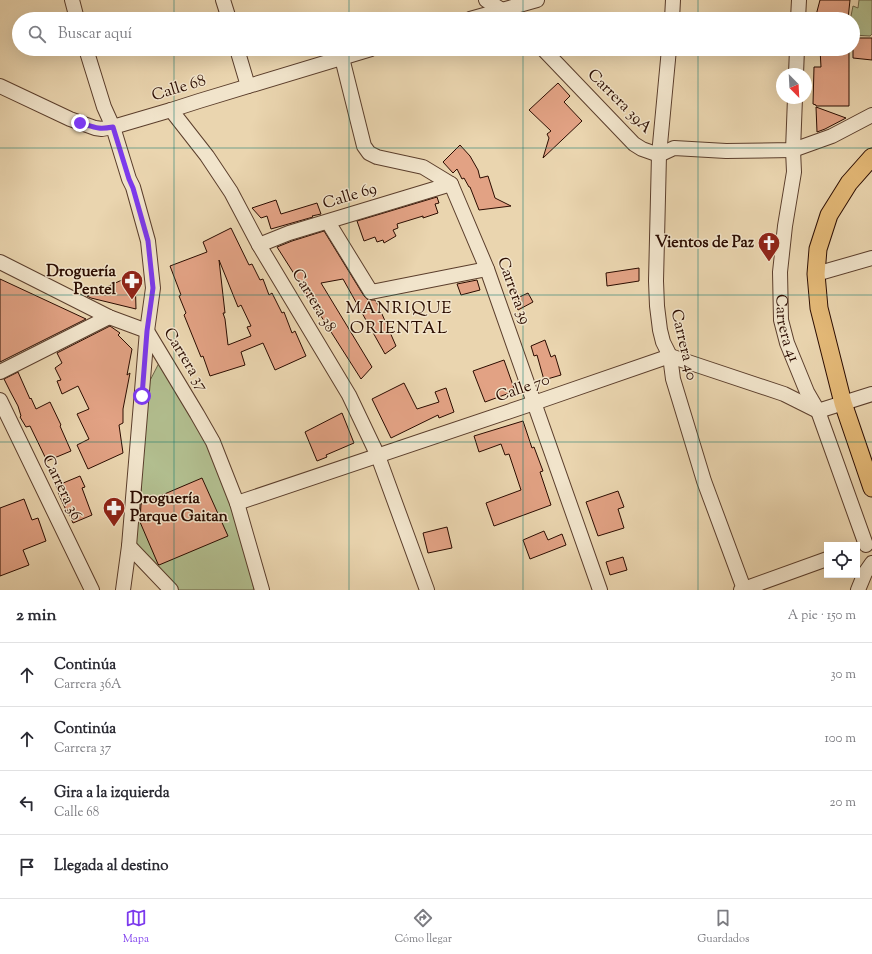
<!DOCTYPE html>
<html lang="es">
<meta charset="utf-8">
<style>
body{margin:0;font-family:"Sorts Mill Goudy",serif;background:#f2f2f3;color:#2b2b33}
.controls{position:absolute;right:12px;bottom:12px;display:grid;overflow:hidden;border-radius:0px;box-shadow:0 4px 16px #0002}
.controls button{width:36px;height:36px;display:grid;place-items:center;padding:0;border:0;border-bottom:1px solid #e1e1e2;background:#fff;color:#2b2b33;font:20px sans-serif}
.compass{position:absolute;left:776px;top:68px;width:36px;height:36px;border-radius:50%;background:#fff;box-shadow:0 4px 16px #0002;rotate:156deg}
.stop{position:absolute;width:12px;height:12px;margin:-9px;border:3px solid #7c3aed;border-radius:50%;background:#fff}
.stop.end{background:#7c3aed;border-color:#fff;box-shadow:0 1px 4px #0008}
.list{margin:0;padding:0;list-style:none}
h2{display:flex;justify-content:space-between;align-items:center;height:52px;margin:0;padding:0 16px;font-size:17px}
h2 small{font-size:13px;font-weight:400;color:#7c7c81}
.list li{display:grid;grid-template-columns:26px 1fr auto;gap:12px;align-items:center;box-sizing:border-box;height:64px;padding:0 16px;border-top:1px solid #e1e1e2}
.list b{display:block;font-size:15px;white-space:nowrap}
.list p{margin:0;font-size:13px;white-space:nowrap;color:#7c7c81}
.list em{font-size:13px;font-style:normal;color:#7c7c81}
.icon{flex:none;width:22px;height:22px;fill:none;stroke:currentColor;stroke-width:2;stroke-linecap:round;stroke-linejoin:round}
.map{position:relative;flex:none;width:872px;height:590px;overflow:hidden}
.search{position:absolute;background:#fff;box-shadow:0 4px 16px #0002;left:12px;right:12px;top:12px;height:44px;display:flex;align-items:center;gap:10px;box-sizing:border-box;padding:0 14px;border-radius:22px;color:#7c7c81;font-size:15px}
.sheet{height:308px;background:#fff}
nav{display:flex;justify-content:space-around;align-items:center;box-sizing:border-box;height:56px;border-top:1px solid #e1e1e2;background:#fff;font-size:11px;color:#7c7c81}
nav a{display:grid;justify-items:center;gap:2px}
nav .on{color:#7c3aed}
.map>svg:first-child{display:block}
.green{fill:#b2be8f;stroke:#6e6548}
.building{fill:#e2a284;stroke:#2b0c00;fill-rule:evenodd}
.lines{fill:none;stroke-linecap:round;stroke-linejoin:round}
.minor-casing{stroke:#5b3e2c;stroke-width:16}
.major-casing{stroke:#2b0c00;stroke-width:19}
.minor{stroke:#f1e4cb;stroke-width:14}
.major{stroke:#e5ba78;stroke-width:17}
.route{stroke:#7c3aed;stroke-width:5}
.grid{fill:none;stroke:#0f766e;stroke-width:1;stroke-opacity:0.55}
.labels{text-anchor:middle;dominant-baseline:central;stroke-width:3;stroke-linejoin:round;paint-order:stroke}
.street-label{font-size:16px;fill:#2b0c00;stroke:#f1e4cb}
.poi-label{font-size:16px;font-weight:bold;fill:#2b0c00;stroke:#f1e4cb;text-anchor:end}
.neighbourhood-label{font-size:17px;letter-spacing:1px;fill:#2b0c00;stroke:#f1e4cb}
</style>
<div class="map">
<svg width="872" height="590" viewBox="0 0 872 590">
<rect width="100%" height="100%" fill="#ead5af"/>
<filter id="stains"><feTurbulence type="fractalNoise" baseFrequency=".005" numOctaves="4"/><feColorMatrix values="0 0 0 0 .2 0 0 0 0 .09 0 0 0 0 .02 0 0 0 .5 -.17"/></filter>
<radialGradient id="worn" r=".72"><stop offset=".6" stop-color="#630" stop-opacity="0"/><stop offset="1" stop-color="#630" stop-opacity=".3"/></radialGradient>
<!-- green -->
<path class="green" d="M859,0H872V34L870,36L853,35V19H849L851,16L853,6L858,8Z
M159,363L197,414L242,522L254,590H178L129,546L141,508L142,396Z"/>
<!-- building -->
<path class="building" d="M820,0H850L848,19H815Z
M853,38H872V60L853,58Z
M820,49H849V106H816V105L813,104L814,67H821Z
M558,83L570,96L564,102L582,121L543,158L549,138L547,134L551,131L529,110Z
M816,107L846,118L825,129L817,132Z
M460,145L470,156L478,170L480,178L488,176L495,198L511,206L479,210L470,187H469L464,178L462,179L457,169L453,173L443,162Z
M437,197L439,203L435,204L438,213L423,218V216L397,224L398,228L393,230L396,236L384,243L383,240L377,242L375,237L364,241L357,221Z
M276,200L281,214L317,203L321,214L312,216L313,217L271,229L267,216L261,218L252,208Z
M231,228L249,265L252,264L260,280L263,279L269,295L272,293L282,313L284,312L292,333L295,331L306,356L275,370L263,343L241,352L245,365L210,376L203,356L201,357L184,315L186,313L179,296L181,295L170,266L207,252L203,242ZM219,260L238,307L241,305L251,326L247,327L251,336L228,345L225,319L223,313H225Z
M324,231L364,296L368,300H375L378,305L396,346L385,354L343,279L321,283L372,367L361,379L277,247L292,241Z
M639,268V281L607,286L606,273Z
M135,274L136,309L91,298L87,296Z
M0,279L86,319L0,362Z
M477,280L480,290L461,295L457,284Z
M528,293L533,302L518,310L513,300Z
M110,326L120,333L118,335L132,349L127,375L130,373L123,409V423L119,425L123,453L88,469L77,445L89,439L77,414L89,409L78,386L62,394L57,381L61,380L55,368L62,363L57,353Z
M545,340L551,357L555,355L561,375L544,380L537,355L534,356L531,346Z
M504,360L515,391L485,402L473,371Z
M18,372L30,399L31,398L36,409L50,402L61,425L60,426L71,451L47,461L30,426L26,427L20,417L21,416L18,406L10,391L4,379Z
M404,383L417,409L439,402L435,392L446,388L454,412L439,418L438,415L391,438L372,399Z
M342,413L354,443L326,455L327,457L317,461L305,432Z
M523,421L532,448L534,447L543,471L540,472L551,505L494,526L486,503L521,490L509,454L505,455L501,444L479,452L474,436Z
M80,476L85,487L82,488L92,515L73,523L67,509L66,510L60,497L56,486Z
M202,478L228,536L159,565L158,564L140,522L141,504Z
M618,491L624,507L618,509L624,528L598,536L586,502Z
M24,499L32,520L38,518L46,541L23,550L29,565L0,576V508Z
M447,527L452,548L428,553L423,533Z
M544,531L548,540L562,534L566,545L530,559L523,540Z
M623,557L627,570L610,575L606,562Z"/>
<g class="lines">
<!-- minor casing -->
<g class="minor-casing">
<g id="minor">
<path d="M72,0L77,19"/>
<path d="M223,0L229,19"/>
<path d="M486,0L502,10L513,19"/>
<path d="M470,19L537,0"/>
<path d="M672,19L673,0"/>
<path d="M798,19L799,0"/>
<path d="M86,49L104,107L113,127L129,179L133,187L148,241L153,288L147,331L129,546L123,590"/>
<path d="M237,49L248,86"/>
<path d="M543,49L634,144L642,149L659,155L674,148L726,151L793,150L832,136L872,115"/>
<path d="M669,49L659,155L656,281L657,306L660,330L663,342L670,356L673,379L704,481L744,589"/>
<path d="M342,58L364,146L369,153L377,157L423,167L451,184L487,269L600,590"/>
<path d="M796,74L797,49"/>
<path d="M0,86L70,119L95,128L102,129L113,127L171,110L199,101L371,49"/>
<path id="s1" d="M795,98L793,150L794,172L785,226L780,272L781,320L787,343L807,392L818,411L866,545"/>
<path d="M171,110L207,156L231,192L259,245L349,395L378,456L427,590"/>
<path d="M328,222L371,292L487,269"/>
<path d="M259,245L289,233L451,184"/>
<path d="M0,262L109,317L147,331"/>
<path d="M816,274L872,258"/>
<path d="M147,331L197,414L213,442L237,503L262,590"/>
<path d="M0,372L109,317"/>
<path d="M0,400L92,590"/>
<path d="M818,411L872,394"/>
<path d="M237,503L534,403L670,356L784,394L818,411"/>
<path d="M129,546L171,590"/>
<path d="M741,590L827,559"/>
<path d="M858,590L865,573L872,563"/>
</g>
</g>
<!-- major casing -->
<g class="major-casing">
<path id="major" d="M872,157L849,183L829,215L818,249L816,274L819,308L843,403L872,488"/>
</g>
<!-- minor -->
<use href="#minor" class="minor"/>
<!-- major -->
<use href="#major" class="major"/>
</g>
<g class="lines">
<!-- route -->
<path class="route" d="M80,123C94,127 97,130 113,127L129,179L133,188L148,241L153,288L147,331L142,396"/>
</g>
<!-- grid -->
<path class="grid" d="M174,0V19M349,0V19M523,0V19M698,0V19M174,49V590M349,49V590M523,49V590M698,49V590M0,148H872M0,295H872M0,442H872"/>
<!-- icons -->
<defs>
<g id="church-pin" transform="scale(1.15)"><path d="M0 17L-7.5 6A9.5 9.5 0 1 1 7.5 6Z" fill="#8f2418" stroke="#f1e4cb"/><path d="M-1.2-6h2.4v3.5h3.3v2.4h-3.3V6h-2.4V-.1h-3.3v-2.4h3.3Z" fill="#fff"/></g>
<g id="pharmacy-pin" transform="scale(1.15)"><path d="M0 17L-7.5 6A9.5 9.5 0 1 1 7.5 6Z" fill="#8f2418" stroke="#f1e4cb"/><path d="M-2-6h4v4h4v4h-4v4h-4v-4h-4v-4h4Z" fill="#fff"/></g>
</defs>
<g fill-rule="evenodd">
<use href="#church-pin" x="769" y="243"/>
<use href="#pharmacy-pin" x="132" y="281"/>
<use href="#pharmacy-pin" x="114" y="508"/>
</g>
<g class="labels">
<!-- street labels -->
<g class="street-label">
<text transform="translate(179 89) rotate(-17)">Calle 68</text>
<text transform="translate(619 102) rotate(45)">Carrera 39A</text>
<text transform="translate(350 197) rotate(-17)">Calle 69</text>
<text transform="translate(513 291) rotate(70)">Carrera 39</text>
<text transform="translate(313 301) rotate(59)">Carrera 38</text>
<text stroke="none"><textPath href="#s1" startOffset="232">Carrera 41</textPath></text>
<text transform="translate(683 345) rotate(77)">Carrera 40</text>
<text transform="translate(185 360) rotate(59)">Carrera 37</text>
<text transform="translate(523 389) rotate(-19)">Calle 70</text>
<text transform="translate(61 488) rotate(64)">Carrera 36</text>
</g>
<!-- poi labels -->
<g class="poi-label">
<text x="754" y="243">Vientos de Paz</text>
<text x="116" y="272">Droguería<tspan x="116" dy="18">Pentel</tspan></text>
<text x="130" y="499" text-anchor="start">Droguería<tspan x="130" dy="18">Parque Gaitan</tspan></text>
</g>
<!-- neighbourhood labels -->
<g class="neighbourhood-label">
<text x="399" y="309">MANRIQUE<tspan x="399" dy="20">ORIENTAL</tspan></text>
</g>
</g>
<rect width="100%" height="100%" filter="url(#stains)"/>
<rect width="100%" height="100%" fill="url(#worn)"/>
</svg>
<div class="controls">
<button><svg class="icon" aria-label="locate" viewBox="0 0 24 24"><circle cx="12" cy="12" r="6"/><path d="M12 2v4M12 18v4M2 12h4M18 12h4"/></svg></button>
</div>
<svg class="compass" viewBox="-18 -18 36 36"><path d="M0-13l5 13h-10z" fill="#e53935"/><path d="M0 13l5-13h-10z" fill="#7c7c81"/></svg>
<div class="stop" style="left:142px;top:396px"></div>
<div class="stop end" style="left:80px;top:123px"></div>
<div class="search"><svg class="icon" aria-label="search" viewBox="0 0 24 24"><circle cx="10" cy="10" r="6"/><path d="M15 15l6 6"/></svg>Buscar aquí</div>
</div>
<section class="sheet">
<h2>2 min<small>A pie · 150 m</small></h2>
<ul class="list">
<li><svg class="icon" aria-label="ahead" viewBox="0 0 24 24"><path d="M12 20V5M6 11l6-6 6 6"/></svg><div><b>Continúa</b><p>Carrera 36A</p></div><em>30 m</em></li>
<li><svg class="icon" aria-label="ahead" viewBox="0 0 24 24"><path d="M12 20V5M6 11l6-6 6 6"/></svg><div><b>Continúa</b><p>Carrera 37</p></div><em>100 m</em></li>
<li><svg class="icon" aria-label="left" viewBox="0 0 24 24"><path d="M17 20v-9H6M10 6l-5 5 5 5"/></svg><div><b>Gira a la izquierda</b><p>Calle 68</p></div><em>20 m</em></li>
<li><svg class="icon" aria-label="arrive" viewBox="0 0 24 24"><path d="M6 21V4h12l-3 4 3 4H6"/></svg><div><b>Llegada al destino</b></div></li>
</ul>
</section>
<nav>
<a class="on"><svg class="icon" aria-label="map" viewBox="0 0 24 24"><path d="M3 6l6-2 6 2 6-2v14l-6 2-6-2-6 2zM9 4v14M15 6v14"/></svg>Mapa</a>
<a><svg class="icon" aria-label="directions" viewBox="0 0 24 24"><path d="M12 3l9 9-9 9-9-9zM9 14v-3h6M13 9l2 2-2 2"/></svg>Cómo llegar</a>
<a><svg class="icon" aria-label="saved" viewBox="0 0 24 24"><path d="M7 4h10v16l-5-4-5 4z"/></svg>Guardados</a>
</nav>
